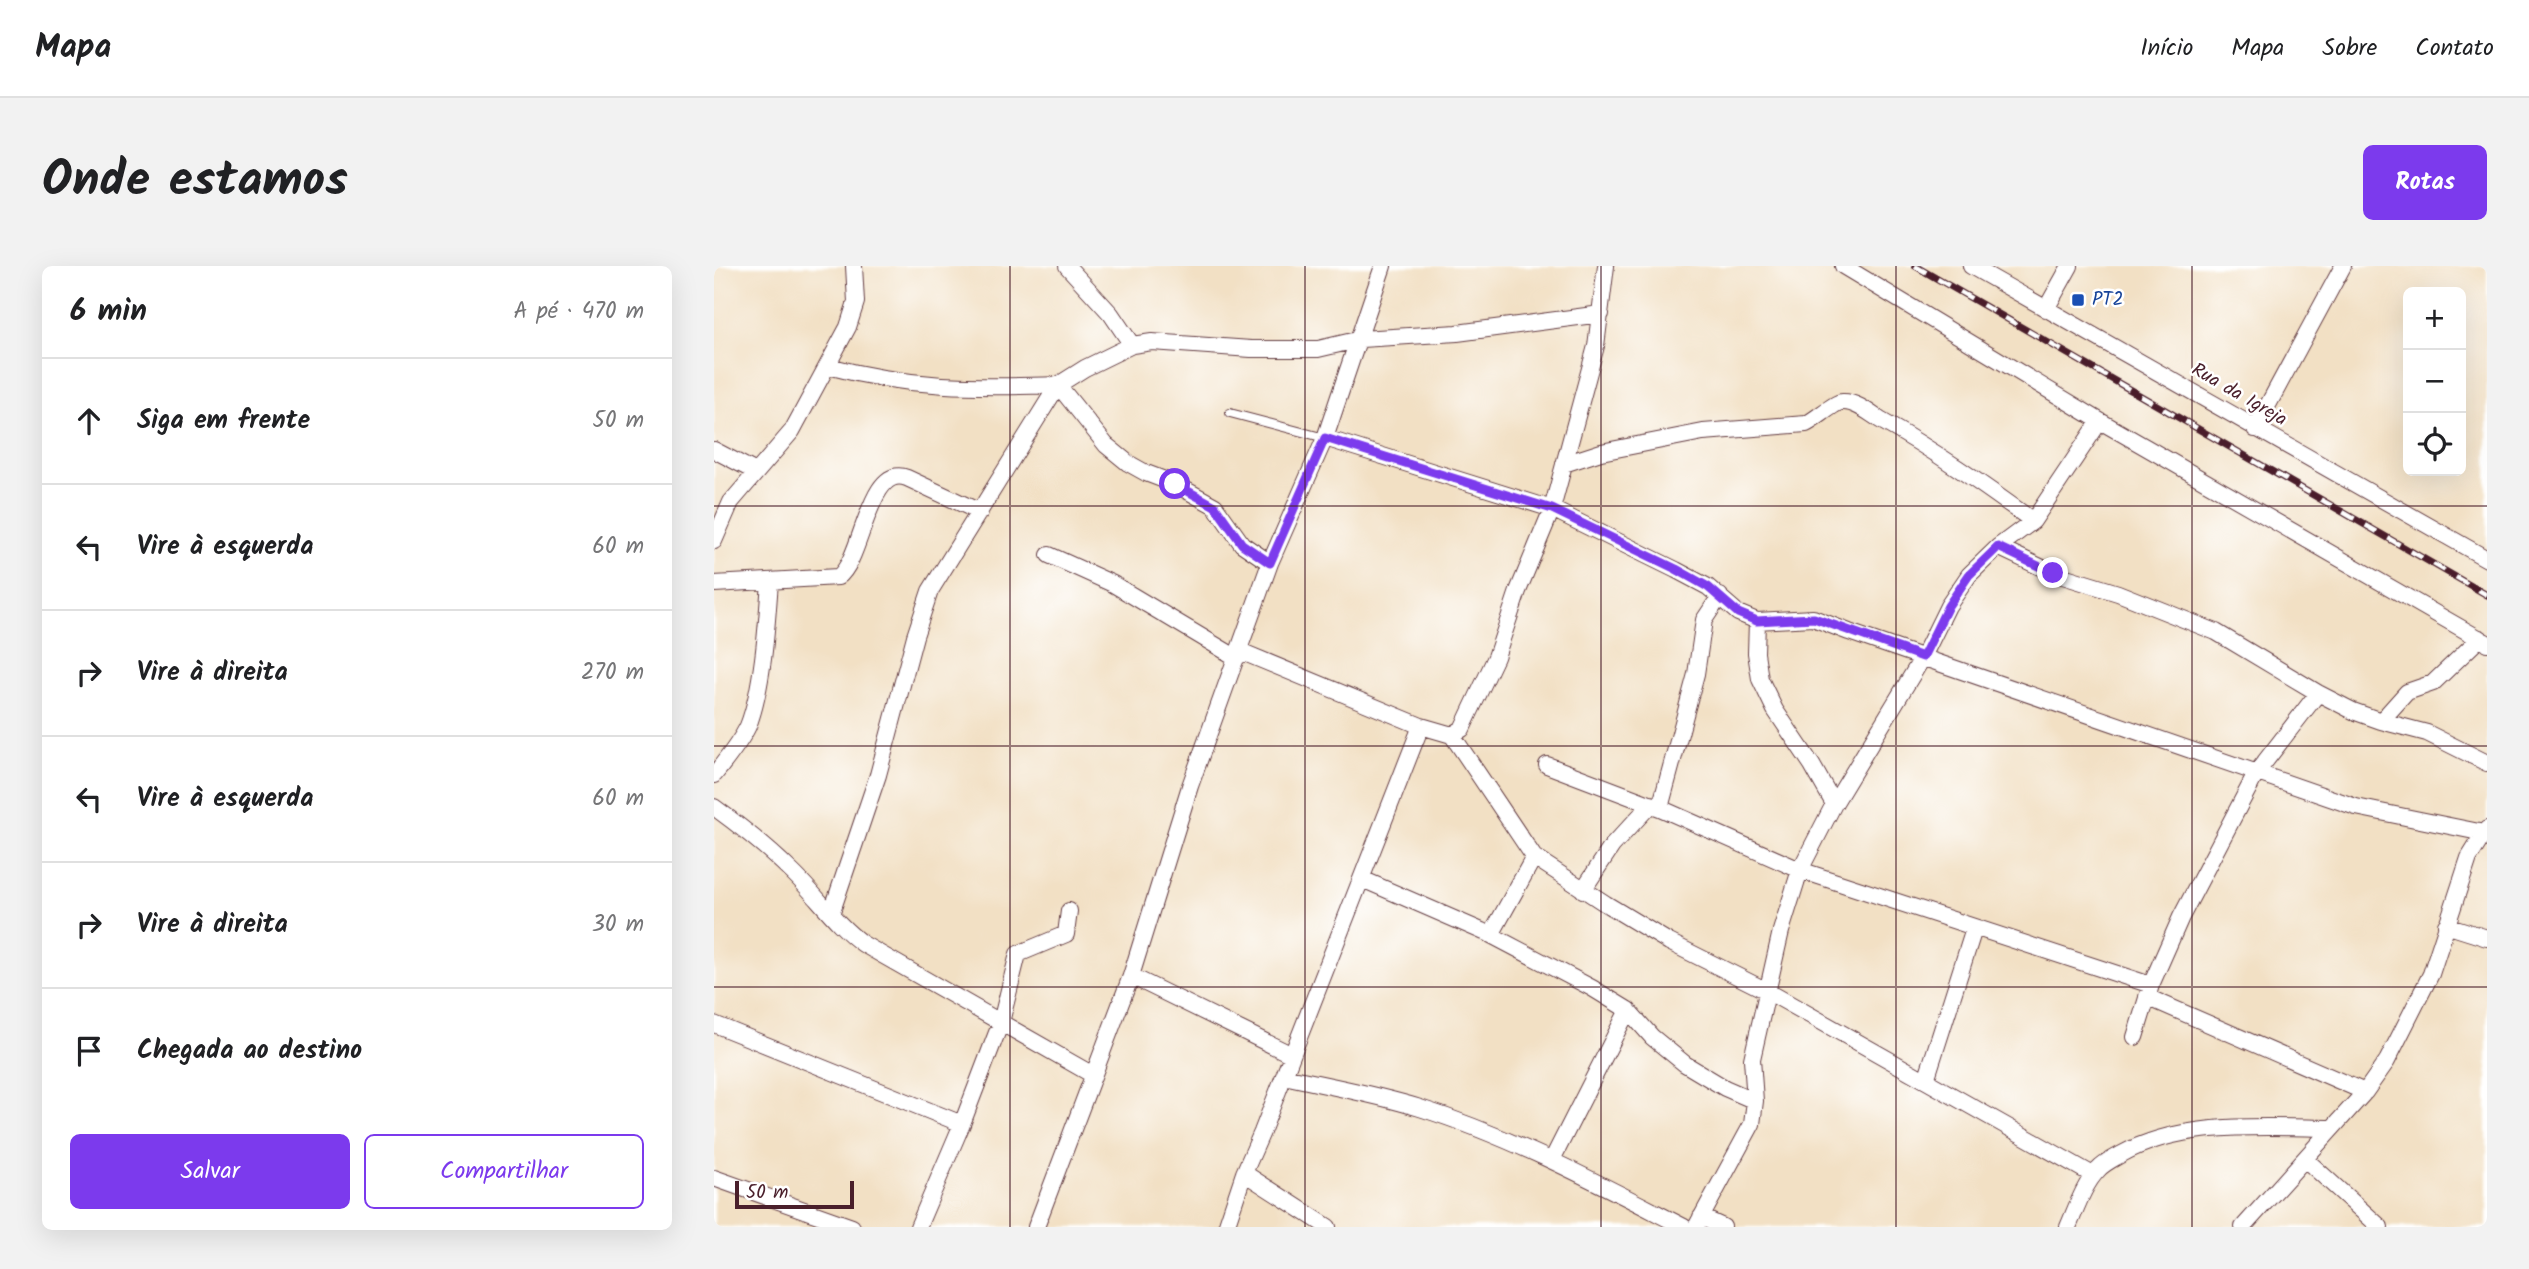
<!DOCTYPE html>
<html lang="pt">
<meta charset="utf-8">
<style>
body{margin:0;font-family:Kalam,sans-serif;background:#f2f2f2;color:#202124}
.controls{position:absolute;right:21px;top:21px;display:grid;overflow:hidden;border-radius:10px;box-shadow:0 7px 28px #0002}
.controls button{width:63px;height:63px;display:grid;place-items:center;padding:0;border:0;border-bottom:2px solid #e0e0e0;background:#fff;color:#202124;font:35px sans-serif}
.scale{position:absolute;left:21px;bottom:18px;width:119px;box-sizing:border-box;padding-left:7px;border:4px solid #4a1f2b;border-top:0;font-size:19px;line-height:24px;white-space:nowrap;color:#4a1f2b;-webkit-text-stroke:5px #fff;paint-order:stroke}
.stop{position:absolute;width:21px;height:21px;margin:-16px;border:5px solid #7c3aed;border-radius:50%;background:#fff}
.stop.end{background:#7c3aed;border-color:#fff;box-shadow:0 2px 7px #0008}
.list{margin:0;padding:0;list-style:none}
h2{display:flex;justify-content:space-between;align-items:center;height:91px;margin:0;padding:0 28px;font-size:30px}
h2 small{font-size:23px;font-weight:400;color:#757577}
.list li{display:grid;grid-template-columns:46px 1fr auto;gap:21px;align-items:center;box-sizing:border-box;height:126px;padding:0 28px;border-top:2px solid #e0e0e0}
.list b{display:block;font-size:26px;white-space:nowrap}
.list em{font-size:23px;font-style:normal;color:#757577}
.actions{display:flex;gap:14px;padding:21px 28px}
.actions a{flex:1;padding:16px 0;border:2px solid #7c3aed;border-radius:10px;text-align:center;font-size:24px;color:#7c3aed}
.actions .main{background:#7c3aed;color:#fff}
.icon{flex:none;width:38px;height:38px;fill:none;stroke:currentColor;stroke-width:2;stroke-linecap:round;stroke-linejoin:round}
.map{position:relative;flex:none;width:1773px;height:961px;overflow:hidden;border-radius:10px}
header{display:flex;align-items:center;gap:42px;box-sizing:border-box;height:98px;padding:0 35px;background:#fff;border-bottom:2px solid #e0e0e0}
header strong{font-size:33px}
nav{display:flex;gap:38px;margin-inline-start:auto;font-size:24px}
.intro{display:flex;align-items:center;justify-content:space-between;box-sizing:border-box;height:168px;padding:0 42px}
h1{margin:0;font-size:49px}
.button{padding:18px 32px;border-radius:10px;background:#7c3aed;color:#fff;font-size:24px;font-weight:700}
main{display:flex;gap:42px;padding:0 42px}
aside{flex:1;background:#fff;border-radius:10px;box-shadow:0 7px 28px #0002}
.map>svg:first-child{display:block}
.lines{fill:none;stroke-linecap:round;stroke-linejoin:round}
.lane-casing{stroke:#633c42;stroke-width:10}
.street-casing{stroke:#633c42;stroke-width:18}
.lane{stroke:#fff;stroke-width:8}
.street{stroke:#fff;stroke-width:16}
.rail-casing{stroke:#4a1f2b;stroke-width:7}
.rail{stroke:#fff;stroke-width:4.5;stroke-dasharray:13;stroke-linecap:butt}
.route{stroke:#7c3aed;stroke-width:9}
.grid{fill:none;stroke:#4a1f2b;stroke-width:2;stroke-opacity:0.55}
.transit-dot{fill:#1a4fb4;stroke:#fff;stroke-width:2.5}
.labels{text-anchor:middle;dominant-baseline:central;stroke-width:5;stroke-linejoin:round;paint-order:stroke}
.transit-label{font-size:19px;fill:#164399;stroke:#fff;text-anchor:start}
.street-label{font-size:19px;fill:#4a1f2b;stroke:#fff}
</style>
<header>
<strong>Mapa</strong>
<nav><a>Início</a><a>Mapa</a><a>Sobre</a><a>Contato</a></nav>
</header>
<div class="intro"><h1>Onde estamos</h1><a class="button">Rotas</a></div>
<main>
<aside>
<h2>6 min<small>A pé · 470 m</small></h2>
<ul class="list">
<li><svg class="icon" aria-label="ahead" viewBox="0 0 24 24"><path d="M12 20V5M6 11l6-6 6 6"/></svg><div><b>Siga em frente</b></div><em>50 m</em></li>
<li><svg class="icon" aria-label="left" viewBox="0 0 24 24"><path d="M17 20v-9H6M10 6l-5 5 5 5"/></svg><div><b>Vire à esquerda</b></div><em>60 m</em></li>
<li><svg class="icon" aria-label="right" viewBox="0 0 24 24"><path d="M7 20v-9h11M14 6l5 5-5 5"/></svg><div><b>Vire à direita</b></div><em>270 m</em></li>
<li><svg class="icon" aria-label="left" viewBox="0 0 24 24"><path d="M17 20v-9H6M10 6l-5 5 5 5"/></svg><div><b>Vire à esquerda</b></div><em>60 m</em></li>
<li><svg class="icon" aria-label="right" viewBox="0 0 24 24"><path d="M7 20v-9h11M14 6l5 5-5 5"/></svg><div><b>Vire à direita</b></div><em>30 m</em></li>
<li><svg class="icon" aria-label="arrive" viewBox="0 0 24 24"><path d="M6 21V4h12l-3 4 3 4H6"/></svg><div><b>Chegada ao destino</b></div></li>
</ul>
<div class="actions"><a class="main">Salvar</a><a>Compartilhar</a></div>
</aside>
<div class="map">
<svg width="1773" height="961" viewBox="0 0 1773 961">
<rect width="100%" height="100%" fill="#fff"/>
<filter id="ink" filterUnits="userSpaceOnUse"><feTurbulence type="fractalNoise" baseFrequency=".0143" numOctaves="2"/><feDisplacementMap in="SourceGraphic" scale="14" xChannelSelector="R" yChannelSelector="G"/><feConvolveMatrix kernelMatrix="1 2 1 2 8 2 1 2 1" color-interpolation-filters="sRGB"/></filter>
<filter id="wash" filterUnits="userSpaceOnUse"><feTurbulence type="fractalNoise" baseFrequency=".00686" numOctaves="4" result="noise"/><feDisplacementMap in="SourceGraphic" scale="28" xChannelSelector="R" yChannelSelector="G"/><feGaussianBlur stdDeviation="1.57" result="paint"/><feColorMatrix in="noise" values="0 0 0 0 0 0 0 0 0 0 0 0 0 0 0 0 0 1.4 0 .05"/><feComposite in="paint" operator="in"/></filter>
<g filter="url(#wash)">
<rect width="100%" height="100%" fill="#f2e0c4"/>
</g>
<g filter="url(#ink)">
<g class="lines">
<!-- lane casing -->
<g class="lane-casing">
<path id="lane" d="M516,147L611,172"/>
</g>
<!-- street casing -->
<g class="street-casing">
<path id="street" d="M353,0L397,48L418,79
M1129,0L1386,155L1773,377
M1257,0L1773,293
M1332,43L1356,0
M114,100C194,122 262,122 344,119
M344,119L392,179L414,197L432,207L461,218L501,240L528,278L556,297
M1541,163L1629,0
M611,172L838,243L962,304L994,321L1024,347L1043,355L1099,352L1135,366L1642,541L1770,567
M0,184L42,206
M850,198L887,186L989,166L1092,158C1101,154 1121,136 1128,136C1141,135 1156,147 1166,154C1220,184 1269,219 1319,255
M0,275L17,236L78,165L134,61L142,36L140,0
M1284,281L1339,307L1404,327L1502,366L1604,427L1639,445L1667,455L1713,467L1773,497
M335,289L399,318L523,392
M0,318L124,311C149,294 154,197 193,212L266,246
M1043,355L1042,387L1046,413L1061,444L1098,499L1120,538
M526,385L707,460
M1667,455L1693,426L1719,417L1766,372
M738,469L820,591L892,638L955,676L1053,725L1379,909
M833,499L946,542L1086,604L1437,719
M0,509C12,494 26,477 34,460C49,422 53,357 56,315
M0,541C26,560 53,581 76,604C102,628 121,658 149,678L379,809
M946,542L982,408L990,354L1006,330
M648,613L777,669L878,722L914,744L938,771L971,798L1011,822L1041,835
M869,624L898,580L937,538
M117,648L164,509L201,370L216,325L344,119L371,102L418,79L438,76L537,83H604L647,73L743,67L887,48
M1732,659L1773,672
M777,669L820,591
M417,710L578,789
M1433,731L1651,826
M0,758L248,858
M1421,771L1437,719L1467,651L1543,506L1604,427
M570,810C615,820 661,828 706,842C798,871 884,917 970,961
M1212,814L1260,663
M1591,893L1666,961
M838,894L914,744
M530,907L614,961
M0,912L138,961
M987,951L1009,961
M204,961L248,858L287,756L304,688L352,668L355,645
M322,961L417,710L476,520L556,297L611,172L669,0
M512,961L530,907L548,866L707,460L738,469L748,463L782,391L804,325L838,243L882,80L892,0
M982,961L1038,858L1041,835L1038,793L1067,665L1086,604L1120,538L1209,391L1234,340L1255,309L1284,281L1319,255L1386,155
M1354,961C1362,943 1370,918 1384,904C1390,897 1399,893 1406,889C1467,854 1550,861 1618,862
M1529,961L1651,826L1673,795L1717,708L1755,592L1773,563"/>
</g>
<!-- lane -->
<use href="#lane" class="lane"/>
<!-- street -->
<use href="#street" class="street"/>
<!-- rail casing -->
<g class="rail-casing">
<path id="rail" d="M1201,0L1773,329"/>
</g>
<!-- rail -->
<use href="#rail" class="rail"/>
</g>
</g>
<g class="lines" filter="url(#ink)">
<!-- route -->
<path class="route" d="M461,218L501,240L528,278L556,297L611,172L838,243L962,303L994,321L1024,347L1043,355L1100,352L1209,391L1234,340L1255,309L1284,281L1339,307"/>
</g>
<!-- grid -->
<path class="grid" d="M296,0V961M591,0V961M887,0V961M1182,0V961M1478,0V961M0,240H1773M0,480H1773M0,721H1773"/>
<!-- markers -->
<rect class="transit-dot" x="1357" y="27" width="14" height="14" rx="3.5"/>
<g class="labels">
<!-- transit labels -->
<g class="transit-label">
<text x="1378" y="34">PT2</text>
</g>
<!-- street labels -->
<g class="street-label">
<text transform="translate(1525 129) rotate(30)">Rua da Igreja</text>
</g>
</g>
</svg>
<div class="controls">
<button>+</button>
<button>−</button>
<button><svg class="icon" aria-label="locate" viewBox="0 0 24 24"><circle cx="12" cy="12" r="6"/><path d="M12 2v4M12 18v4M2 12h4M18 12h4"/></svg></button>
</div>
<div class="scale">50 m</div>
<div class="stop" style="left:461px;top:218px"></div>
<div class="stop end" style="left:1339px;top:307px"></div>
</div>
</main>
